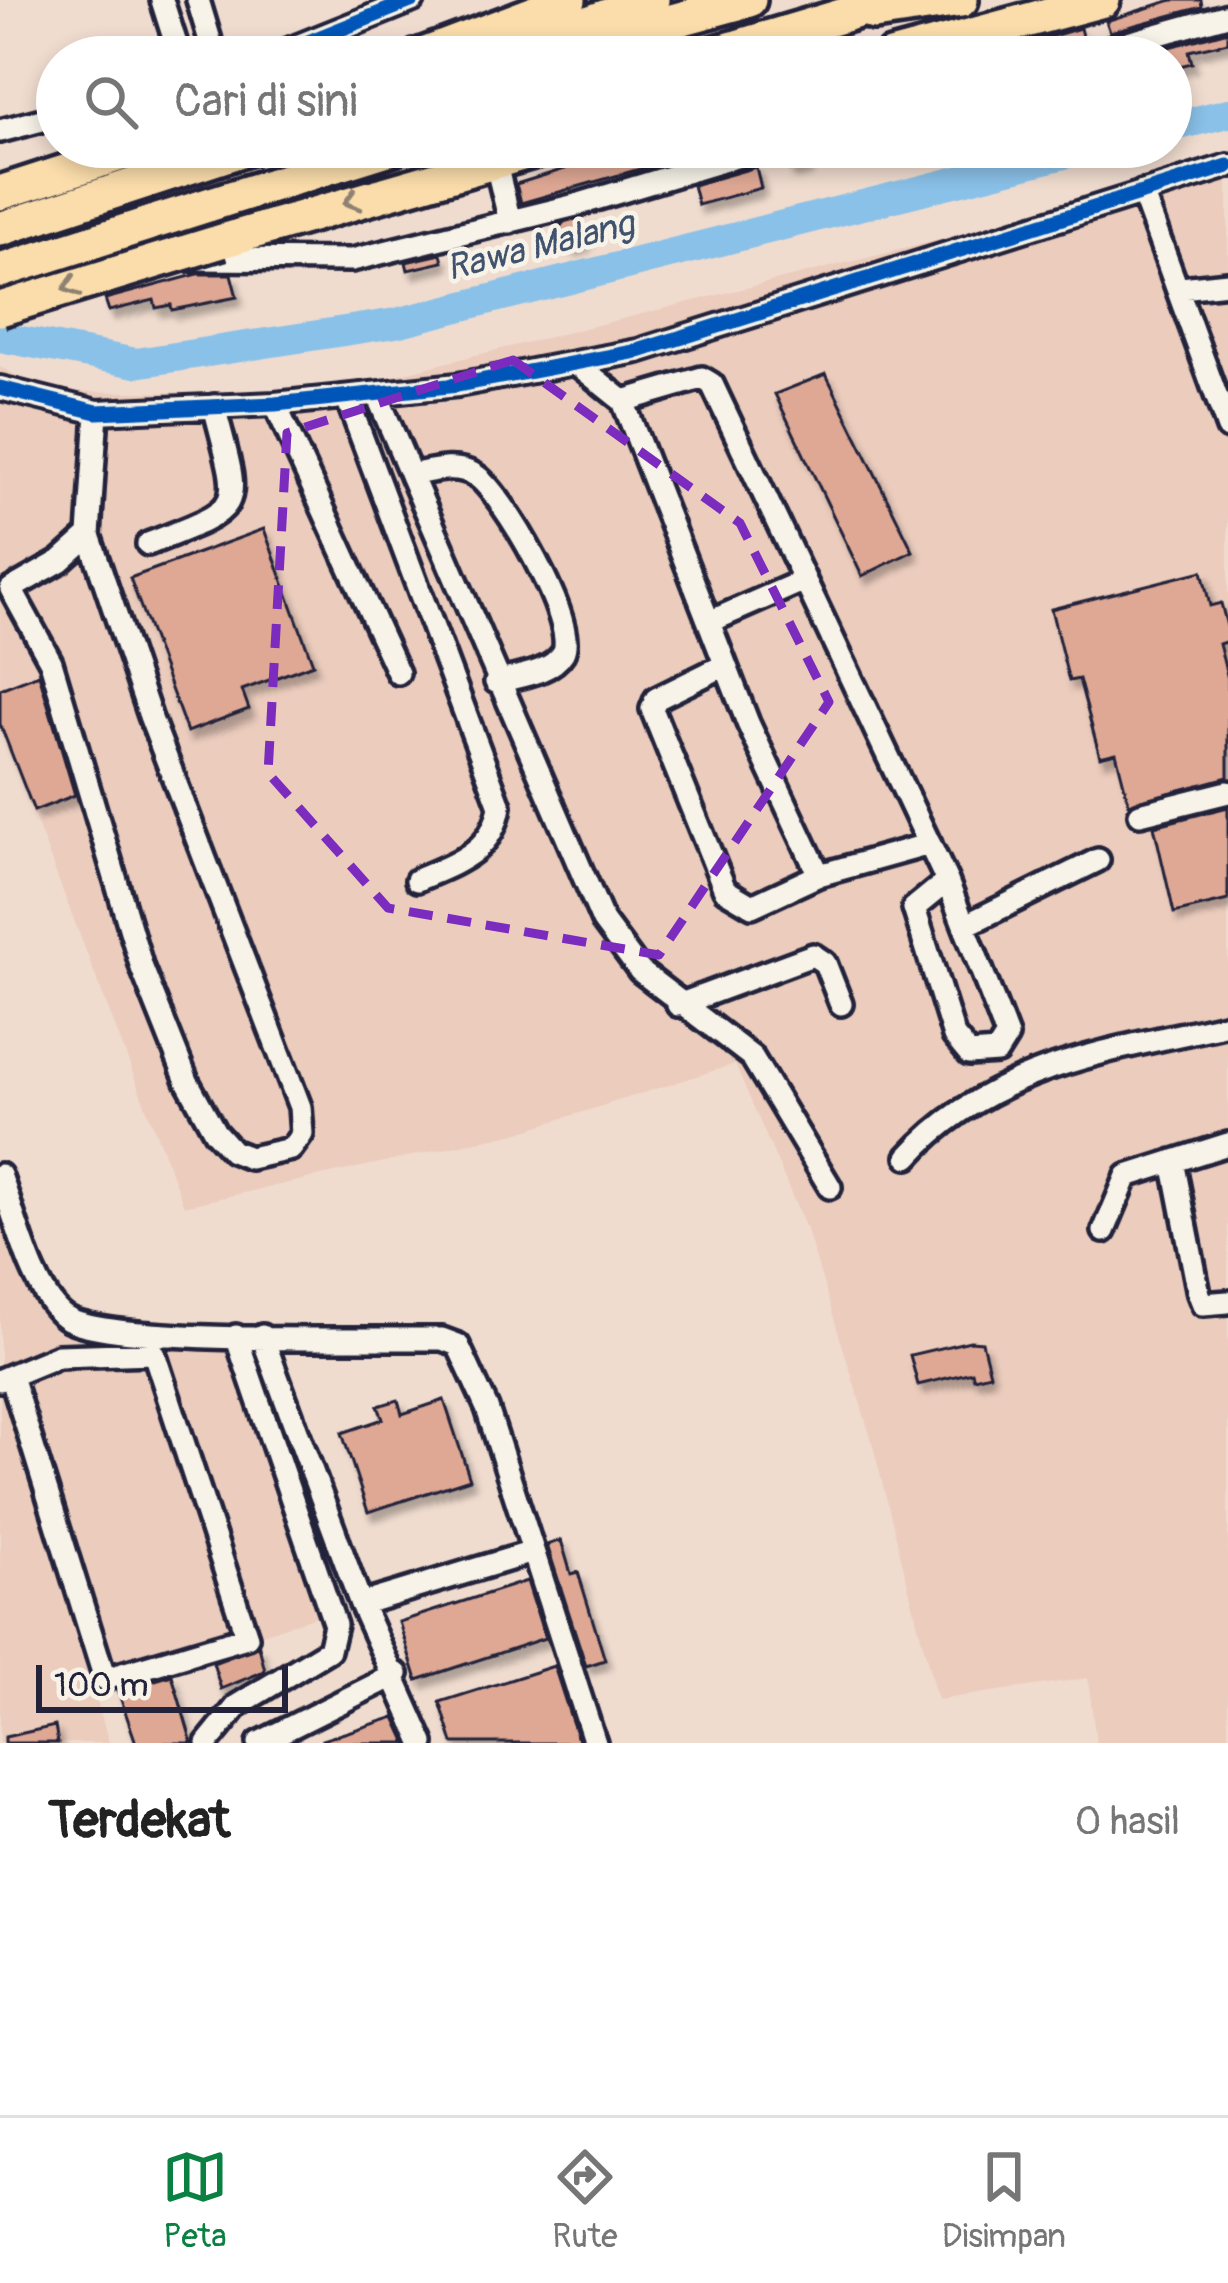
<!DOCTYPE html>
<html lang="id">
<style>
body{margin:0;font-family:Pangolin,sans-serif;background:#f6f6f6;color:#222}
.scale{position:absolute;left:36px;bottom:30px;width:252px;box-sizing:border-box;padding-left:12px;border:6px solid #22223b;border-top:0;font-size:33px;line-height:42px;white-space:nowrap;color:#22223b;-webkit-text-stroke:9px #f7f3e8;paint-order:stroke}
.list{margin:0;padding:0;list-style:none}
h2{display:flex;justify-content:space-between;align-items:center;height:156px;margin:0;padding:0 48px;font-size:51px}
h2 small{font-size:39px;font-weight:400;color:#767676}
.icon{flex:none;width:66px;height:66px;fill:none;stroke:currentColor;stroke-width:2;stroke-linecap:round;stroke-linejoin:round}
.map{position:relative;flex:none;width:1228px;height:1743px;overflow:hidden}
.search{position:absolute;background:#fff;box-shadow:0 6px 18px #0003;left:36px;right:36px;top:36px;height:132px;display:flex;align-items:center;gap:30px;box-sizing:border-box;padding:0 42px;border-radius:66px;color:#767676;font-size:45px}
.sheet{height:372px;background:#fff}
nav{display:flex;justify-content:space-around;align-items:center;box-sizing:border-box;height:168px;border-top:3px solid #e0e0e0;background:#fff;font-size:33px;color:#767676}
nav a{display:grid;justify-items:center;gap:6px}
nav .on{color:#0b8043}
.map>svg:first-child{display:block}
.built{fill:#ebccbd}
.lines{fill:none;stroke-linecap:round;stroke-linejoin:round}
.river{stroke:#8ac1e8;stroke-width:30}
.building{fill:#dea894;stroke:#22223b;stroke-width:3;filter:url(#shadow)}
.minor-casing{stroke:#22223b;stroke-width:30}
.highway-casing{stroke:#22223b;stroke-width:42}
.minor{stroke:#f7f3e8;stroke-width:21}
.highway{stroke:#fbddab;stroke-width:33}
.highway-bridge-casing{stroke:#22223b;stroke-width:42;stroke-linecap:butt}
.highway-bridge{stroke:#fbddab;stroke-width:33}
.cycleway-casing{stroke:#f7f3e8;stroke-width:22}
.cycleway{stroke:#0057b8;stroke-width:15}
.oneway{stroke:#8e8073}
.marked{fill:none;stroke:#7b2cbf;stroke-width:9;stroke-dasharray:24 15;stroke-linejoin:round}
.labels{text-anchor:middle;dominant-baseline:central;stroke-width:9;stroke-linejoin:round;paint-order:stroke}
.water-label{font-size:36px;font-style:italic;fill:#41526f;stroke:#f7f3e8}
</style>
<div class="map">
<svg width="1228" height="1743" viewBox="0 0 1228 1743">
<defs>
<filter id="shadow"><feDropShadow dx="5" dy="8" stdDeviation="3" flood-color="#0004"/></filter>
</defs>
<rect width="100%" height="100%" fill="#f0dccf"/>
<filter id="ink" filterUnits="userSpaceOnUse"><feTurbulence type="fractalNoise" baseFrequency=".00833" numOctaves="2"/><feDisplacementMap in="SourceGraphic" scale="24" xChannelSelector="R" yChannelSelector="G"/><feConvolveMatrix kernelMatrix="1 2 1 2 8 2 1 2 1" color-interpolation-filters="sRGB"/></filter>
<g filter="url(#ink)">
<!-- built -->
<path class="built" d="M1228,168V1743H1096L1088,1678L937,1700L871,1438L807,1231L735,1064L516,1133L184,1206L0,728V367L45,391L320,394Z
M0,1216L31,1297L240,1349L319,1615L94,1690L109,1743H0Z"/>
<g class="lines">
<!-- river -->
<path class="river" d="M1171,127L1228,113
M0,337L136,363L396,323L1092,147"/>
</g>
<!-- building -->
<path class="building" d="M1172,0H1201L1202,7L1110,32L1106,21Z
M1080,28L1083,40L1067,46L1062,57H995V53Z
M1228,31V42L1189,51L1192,63L1171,68V57H1133Z
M666,147H717L521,203L516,184L565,169L563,159L604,152L607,163Z
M786,147H803L807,166L790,170Z
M756,167L761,188L698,205L693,185Z
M559 233a14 14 0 1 1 28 0a14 14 0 1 1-28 0Z
M441,254L443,262L408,270L406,262Z
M198,274H231L237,297L172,310L171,305L156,308L154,300L109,311L105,299Z
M826,374L913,551L862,576L775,394Z
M264,529L313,664L242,690L249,709L187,732L130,578Z
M1202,571L1210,606L1221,603L1228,630V641L1219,644L1228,679V777L1129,804L1116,753L1100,757L1079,679L1069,681L1051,609Z
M39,674L75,795L34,811L0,724V689Z
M1228,807V900L1174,913L1154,826Z
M970,1341L982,1342L990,1374L974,1378L972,1372L918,1385L910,1355Z
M398,1400L402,1414L444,1400L470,1479L368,1512L342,1433L383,1419L378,1406Z
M561,1540L571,1574L578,1572L605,1660L586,1666L547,1545Z
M527,1581L545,1638L417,1680L399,1622Z
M259,1646L265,1671L221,1689L213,1663Z
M554,1666L579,1743H453L440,1702Z
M172,1675L192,1743H136L118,1691Z
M395,1717L407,1743H323L322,1740Z
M55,1726L58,1743H5V1737Z"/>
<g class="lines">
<!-- minor casing -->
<g class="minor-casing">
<path id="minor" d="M162,0L180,57
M198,0L215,57
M271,57L413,0
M1077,57L1228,15
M0,131L57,116
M495,160L510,222
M1142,192L1228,428
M191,259L352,260L576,205L769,147
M1181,288L1228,283
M577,364L623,401L702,378L712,384L947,881L1007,1036L997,1052L969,1054L954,1036L914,908L947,881
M0,388L97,412L275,404L458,385L638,351L1228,166
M377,395L411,475C431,471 456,463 475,475C502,491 579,625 563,653C550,674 517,676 496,682
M347,398L500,806C493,852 456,863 417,880
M623,401L748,723L819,875L930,844
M275,404L398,673
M411,475L603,921L640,971L752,1057L830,1187
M89,535L60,561L11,589L51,662L142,968L187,1081L215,1132L232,1151L250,1158L291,1149L302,1134L300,1107L150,716L89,535L97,412
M148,544C249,505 241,511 214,406
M709,622L805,580
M725,665L656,699L652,709L725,890L752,906L819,875
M1140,814L1228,792
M968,924L1098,860
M678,1005L813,955L825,963L841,1004
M908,1157C990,1065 1113,1051 1228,1024
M1173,1161L1199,1294L1203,1304L1228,1302
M0,1175C14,1213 33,1294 65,1317C103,1345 379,1338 442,1339L458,1345L487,1408L595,1743
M1104,1231L1127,1176L1228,1144
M262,1336L361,1604L423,1743
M0,1380L58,1356L154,1353L247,1637L105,1679L11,1376
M361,1604L533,1552
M207,1743L238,1705L329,1650L335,1625L236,1336
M259,1743L397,1674"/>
</g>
<!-- highway casing -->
<g class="highway-casing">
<path id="highway" d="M874,13L961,0
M418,57L569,0
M511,57L526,45L652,0
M540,57L749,0
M703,57L895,0
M891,57L1103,0
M0,193L142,147
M208,205L394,147
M0,229L250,147
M222,241L546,147"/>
</g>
<!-- minor -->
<use href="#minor" class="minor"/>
<!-- highway -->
<use href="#highway" class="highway"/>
<!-- highway-bridge casing -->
<g class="highway-bridge-casing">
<path id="highway-bridge" d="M0,271L208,205
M0,309L222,241"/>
</g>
<!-- highway-bridge -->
<use href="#highway-bridge" class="highway-bridge"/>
<!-- cycleway casing -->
<g class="cycleway-casing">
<path id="cycleway" d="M271,57L413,0
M0,388L97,412L275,404L458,385L638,351L1228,166"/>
</g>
<!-- cycleway -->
<use href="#cycleway" class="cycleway"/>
</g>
<!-- one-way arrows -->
<defs><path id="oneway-chevron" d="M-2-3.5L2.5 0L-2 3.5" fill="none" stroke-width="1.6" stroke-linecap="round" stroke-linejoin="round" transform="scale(3)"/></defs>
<g class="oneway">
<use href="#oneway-chevron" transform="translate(352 201) rotate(163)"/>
<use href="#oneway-chevron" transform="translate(71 287) rotate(163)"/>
</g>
</g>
<!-- marked area -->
<path class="marked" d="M513,360L740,523L829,702L659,955L388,908L268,773L287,433Z"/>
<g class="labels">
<!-- water labels -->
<g class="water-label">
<text transform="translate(540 246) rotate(-14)">Rawa Malang</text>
</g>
</g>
</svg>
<div class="scale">100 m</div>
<div class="search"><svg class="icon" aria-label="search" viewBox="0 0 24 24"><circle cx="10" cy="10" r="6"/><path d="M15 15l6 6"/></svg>Cari di sini</div>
</div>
<section class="sheet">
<h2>Terdekat<small>0 hasil</small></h2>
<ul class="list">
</ul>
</section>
<nav>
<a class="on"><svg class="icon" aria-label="map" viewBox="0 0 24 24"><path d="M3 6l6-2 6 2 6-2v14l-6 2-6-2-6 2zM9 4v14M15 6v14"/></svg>Peta</a>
<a><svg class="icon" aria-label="directions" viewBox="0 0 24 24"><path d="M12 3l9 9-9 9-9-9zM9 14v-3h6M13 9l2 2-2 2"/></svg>Rute</a>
<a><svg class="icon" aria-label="saved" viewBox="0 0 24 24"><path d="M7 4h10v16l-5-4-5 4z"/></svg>Disimpan</a>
</nav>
